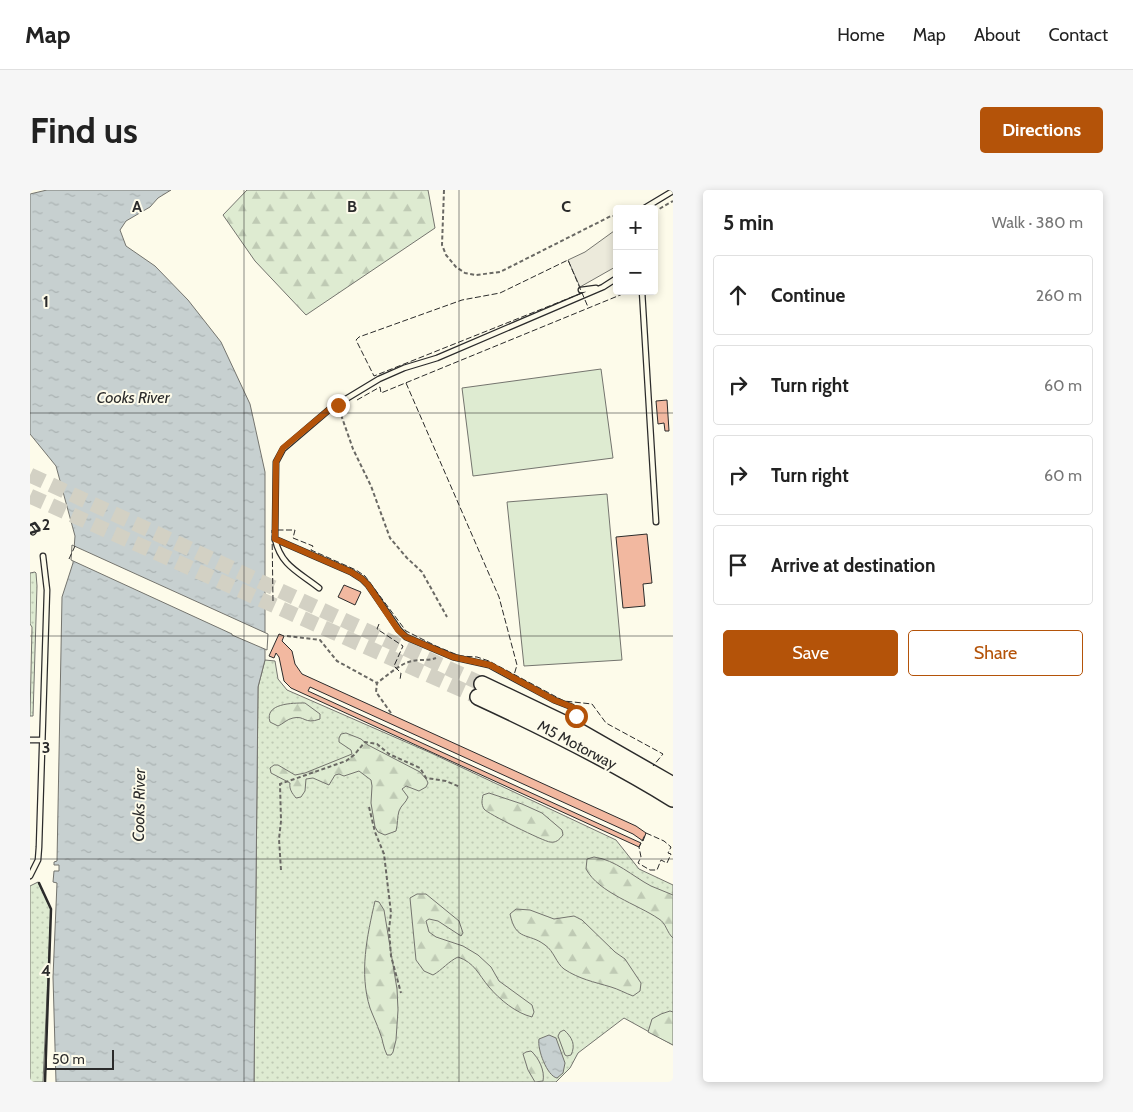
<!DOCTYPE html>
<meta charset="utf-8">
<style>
body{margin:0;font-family:Cabin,sans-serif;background:#f6f6f6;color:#222}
.controls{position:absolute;right:15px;top:15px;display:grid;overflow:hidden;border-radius:5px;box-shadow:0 2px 8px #0003}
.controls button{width:45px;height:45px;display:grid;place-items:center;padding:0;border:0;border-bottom:1px solid #e0e0e0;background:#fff;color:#222;font:25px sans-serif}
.scale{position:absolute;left:15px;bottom:12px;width:69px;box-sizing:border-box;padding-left:5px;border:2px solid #2b2b2b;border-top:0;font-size:14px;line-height:18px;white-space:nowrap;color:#2b2b2b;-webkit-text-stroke:4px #fdfbea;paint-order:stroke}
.stop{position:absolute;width:15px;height:15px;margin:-11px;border:4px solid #b45309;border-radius:50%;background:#fff}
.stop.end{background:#b45309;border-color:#fff;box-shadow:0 1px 5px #0008}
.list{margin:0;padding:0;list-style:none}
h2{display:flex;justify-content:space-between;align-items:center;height:65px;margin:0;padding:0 20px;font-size:21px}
h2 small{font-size:16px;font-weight:400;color:#767676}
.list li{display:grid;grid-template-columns:32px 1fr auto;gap:15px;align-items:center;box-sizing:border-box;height:80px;margin:0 10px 10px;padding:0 10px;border:1px solid #e0e0e0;border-radius:5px}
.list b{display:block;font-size:19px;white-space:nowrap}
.list em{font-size:16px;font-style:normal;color:#767676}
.actions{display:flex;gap:10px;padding:15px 20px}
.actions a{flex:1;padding:11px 0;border:1px solid #b45309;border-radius:5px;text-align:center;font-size:18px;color:#b45309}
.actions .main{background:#b45309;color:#fff}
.icon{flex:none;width:28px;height:28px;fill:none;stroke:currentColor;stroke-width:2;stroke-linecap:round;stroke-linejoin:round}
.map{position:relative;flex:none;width:643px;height:892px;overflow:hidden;border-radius:5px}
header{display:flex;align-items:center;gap:30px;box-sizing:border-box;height:70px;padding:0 25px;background:#fff;border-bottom:1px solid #e0e0e0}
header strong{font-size:24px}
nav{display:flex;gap:28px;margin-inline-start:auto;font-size:18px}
.intro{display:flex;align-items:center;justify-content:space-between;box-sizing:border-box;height:120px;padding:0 30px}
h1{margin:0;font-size:35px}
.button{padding:12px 22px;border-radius:5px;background:#b45309;color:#fff;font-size:18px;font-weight:700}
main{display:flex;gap:30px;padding:0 30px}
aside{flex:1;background:#fff;border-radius:5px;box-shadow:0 2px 8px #0003}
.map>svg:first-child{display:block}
.grass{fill:url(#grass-dots);stroke:#74746e}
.forest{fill:url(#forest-firs);stroke:#74746e}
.garden{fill:#deebd1;stroke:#74746e}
.parking{fill:#eceadb;stroke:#74746e}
.water{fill:url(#water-ripples);stroke:#74746e}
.pier{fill:#fdfbea;stroke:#74746e}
.building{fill:#f2b8a0;stroke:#2b2b2b}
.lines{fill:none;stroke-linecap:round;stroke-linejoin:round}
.motorway-tunnel{stroke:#d3d1c4;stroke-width:15;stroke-dasharray:15 8;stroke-linecap:butt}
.service-casing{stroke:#2b2b2b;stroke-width:7}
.motorway-casing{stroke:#2b2b2b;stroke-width:18}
.path{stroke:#6a6964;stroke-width:2;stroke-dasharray:4 2.5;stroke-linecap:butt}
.service{stroke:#fdfbea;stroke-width:4.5}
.motorway{stroke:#fdfbea;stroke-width:15}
.fence{stroke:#2b2b2b;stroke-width:1;stroke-dasharray:6 2.5;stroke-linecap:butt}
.wall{stroke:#2b2b2b;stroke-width:2.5}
.route{stroke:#b45309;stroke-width:6}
.grid{fill:none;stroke:#2b2b2b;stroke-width:1;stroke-opacity:0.55}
.labels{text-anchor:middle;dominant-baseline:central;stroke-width:4;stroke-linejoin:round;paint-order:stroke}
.street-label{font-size:15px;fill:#2b2b2b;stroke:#fdfbea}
.water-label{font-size:16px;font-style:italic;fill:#2b2b2b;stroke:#fdfbea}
.grid-label{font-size:16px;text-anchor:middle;font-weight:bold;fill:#2b2b2b;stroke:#fdfbea;stroke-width:4;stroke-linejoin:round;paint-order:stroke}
</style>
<header>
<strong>Map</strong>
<nav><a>Home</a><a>Map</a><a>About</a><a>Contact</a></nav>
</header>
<div class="intro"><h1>Find us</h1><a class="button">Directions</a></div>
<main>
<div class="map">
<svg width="643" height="892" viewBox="0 0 643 892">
<defs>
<pattern id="grass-dots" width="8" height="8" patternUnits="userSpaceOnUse" patternTransform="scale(1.25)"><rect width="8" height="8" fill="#deebd1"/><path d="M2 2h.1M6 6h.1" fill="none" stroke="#bfcab4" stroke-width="1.8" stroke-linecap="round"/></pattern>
<pattern id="forest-firs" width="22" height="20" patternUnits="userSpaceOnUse" patternTransform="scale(1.25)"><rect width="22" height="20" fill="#deebd1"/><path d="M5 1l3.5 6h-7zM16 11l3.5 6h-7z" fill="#bfcab4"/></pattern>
<pattern id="water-ripples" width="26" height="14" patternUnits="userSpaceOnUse" patternTransform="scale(1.25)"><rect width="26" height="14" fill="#c7d0d0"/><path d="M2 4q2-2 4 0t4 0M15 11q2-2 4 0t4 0" fill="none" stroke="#abb3b3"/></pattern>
</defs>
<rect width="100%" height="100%" fill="#fdfbea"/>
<!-- grass -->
<path class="grass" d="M5,382L6,383L7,396L3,526H0L2,437L0,434V383Z
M235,470L245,471L248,489L257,500L401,563L586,650L609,679L643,695V855L594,828L548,863L540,878L526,892H224L228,497Z
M8,692L21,719L13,892H0V696Z"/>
<!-- forest -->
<path class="forest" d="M217,0H398L405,38L276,125L225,71L193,25Z
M275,513L290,524V529C274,535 275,525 263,528C257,529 253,534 248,536L240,532C234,513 263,513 275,513Z
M316,543L331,549L338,555L390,582C393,586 397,589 398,593L396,597L389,601L376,596L372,599L378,607C376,613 371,615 369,621C367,627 368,634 366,641L355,645L348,642L345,637L341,613L342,596L341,590L329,581L314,586L309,584L305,585L299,595L283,588L276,589L275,601L271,607L266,608C262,603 259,599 260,593L241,583L240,578L244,575H248L265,585L275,583L322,564L321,560L309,552V548L311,544Z
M459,603L492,614L512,623L532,640L533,645C529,650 526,653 520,652C515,652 456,623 454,619C451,614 452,610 453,605Z
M564,667C586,670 602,686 621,696C628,699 636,702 643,705V748C637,743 636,733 629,729C607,714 569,703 556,679L557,669Z
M387,704H396L429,731L433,743L431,746L408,731L399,729L396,731L399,742L406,747L433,756L448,765L461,777L469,791L502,815L504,822L502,827C486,823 470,810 459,797C448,784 445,773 428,767C419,771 412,780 403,785L394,781L386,770L380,708Z
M345,711L349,712L354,720L367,799L368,820L366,850L363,862L361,865H357C353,857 353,850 350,843C347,834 343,826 340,818C329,783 337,746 345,711Z
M486,719L500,720L524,729L544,726L552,730L585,762L595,769L611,793L610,801L603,806C595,803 588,799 581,797C564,792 549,789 534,779C526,773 524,761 515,755C498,742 486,752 480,724Z
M640,821L643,822V855L618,842L622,829L631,824Z
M534,840C542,847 546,855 541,865L537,866L535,865L528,846L530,842Z
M501,861C509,868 515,881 513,891L505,892L498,880L493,864L496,862Z"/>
<!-- garden -->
<path class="garden" d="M571,179L583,268L443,286L432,198Z
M577,304L592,470L494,476L477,312Z"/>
<!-- parking -->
<path class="parking" d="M584,41L587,46V76L550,97L538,70L555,62Z"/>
<!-- water -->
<path class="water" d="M17,0H141L128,8L120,17L96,31L90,40L96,56L125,76L158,110L191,152L220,214L235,282V470L228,497L224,892H26L23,787L27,693L23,692L24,681H29V675H24V672L27,671L32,407L43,373L45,346L26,276L0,244V4Z
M519,845L526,848L535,873L533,883L527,888C517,886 507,859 509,849Z"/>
<!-- pier -->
<path class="pier" d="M42,355L238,444L237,460L202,445V444L41,370Z"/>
<!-- building -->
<path class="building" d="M637,210L639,241H635L634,233L628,234L626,211Z
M617,344L622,393L613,394L615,416L593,418L586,347Z
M314,395L331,402L325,415L308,407Z
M249,444L254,446L252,451L262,461L265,474L272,484L606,636L616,643L613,651L603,644L280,497L278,501L611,653L609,657L261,498L254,491L249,467L246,463L244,468L239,466Z"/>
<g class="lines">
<!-- motorway-tunnel -->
<path class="motorway-tunnel" d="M0,285L452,494
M0,306L448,507"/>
<!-- service casing -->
<g class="service-casing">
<path id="service" d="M613,19L643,1
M551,100L566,98
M612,101L626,332
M0,338L3,342
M245,349L321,382L332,389L338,395L369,440L376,447L423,467L459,475L524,510L542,517L547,523L542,533
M289,398C269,382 251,376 245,349L246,272L253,259L301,218L349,189L374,178L407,168L573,97L587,88
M0,550H11
M0,686L8,670L9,657L17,400L13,366"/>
</g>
<!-- motorway casing -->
<g class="motorway-casing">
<path id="motorway" d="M452,494L540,536L643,595
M448,507C515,538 580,570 643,609"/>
</g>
<!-- path -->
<path class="path" d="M414,0L412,55L416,65L426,77L435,83L446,85L470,82L581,26H587
M624,22L643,11
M309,219L323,259L341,296L360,348L377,368L392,382L417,427
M257,446L290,450L307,471L347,493
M361,523L346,502L347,493C357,486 369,474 382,471C390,469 398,471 406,468
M339,617L345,642L354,664L361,723L359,739L361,766L371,803
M251,680L249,649L251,631L250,594L316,571L324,565L335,552L347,554L359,564L390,578L396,588L416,591L430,597"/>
<!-- service -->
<use href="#service" class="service"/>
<!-- motorway -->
<use href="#motorway" class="motorway"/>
<!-- fence -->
<path class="fence" d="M552,103L344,186L326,150L329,147L432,110L470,103L538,70L558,117
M376,193L469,407L487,475L484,485
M327,210L350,197L351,203L600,101
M39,369L45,356
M243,411L242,340H265L263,348L283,356L281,360L326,380L335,386L376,441L406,456L430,466L447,467L459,471L534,511L562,514L576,533L633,564L623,576
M349,434L347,439L373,456L364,476L371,483L370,490
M616,643L634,651L641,657L638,663L641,664L637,673L631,670L627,680H620L608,673L611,667L609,657Z"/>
<!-- wall -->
<path class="wall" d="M0,335L5,333L10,340L0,343
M9,693L21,719L15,892"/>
</g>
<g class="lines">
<!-- route -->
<path class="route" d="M308,215L301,218L253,258L246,272L245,349L321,382L332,389L338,395L368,440L376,447L423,467L460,475L524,510L542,517L547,522L546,526"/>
</g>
<!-- grid -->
<path class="grid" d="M214,0V892M429,0V892M0,223H643M0,446H643M0,669H643"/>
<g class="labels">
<!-- street labels -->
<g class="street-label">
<text transform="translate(547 555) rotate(28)">M5 Motorway</text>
</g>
<!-- water labels -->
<g class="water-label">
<text x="103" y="207">Cooks River</text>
<text transform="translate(109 615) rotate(-89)">Cooks River</text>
</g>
</g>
<g class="grid-label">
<text x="107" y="22">A</text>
<text x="322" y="22">B</text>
<text x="536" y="22">C</text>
<text x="16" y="117">1</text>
<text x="16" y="340">2</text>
<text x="16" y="563">3</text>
<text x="16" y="786">4</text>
</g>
</svg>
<div class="controls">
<button>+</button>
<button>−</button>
</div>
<div class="scale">50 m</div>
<div class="stop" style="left:546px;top:526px"></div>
<div class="stop end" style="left:308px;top:215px"></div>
</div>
<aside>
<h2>5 min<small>Walk · 380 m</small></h2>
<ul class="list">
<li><svg class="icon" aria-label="ahead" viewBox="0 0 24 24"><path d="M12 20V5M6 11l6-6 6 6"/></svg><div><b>Continue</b></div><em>260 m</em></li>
<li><svg class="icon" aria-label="right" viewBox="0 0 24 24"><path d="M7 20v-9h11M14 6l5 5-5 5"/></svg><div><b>Turn right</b></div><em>60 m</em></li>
<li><svg class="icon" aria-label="right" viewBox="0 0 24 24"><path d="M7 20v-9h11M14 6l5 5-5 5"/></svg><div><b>Turn right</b></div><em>60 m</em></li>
<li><svg class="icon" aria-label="arrive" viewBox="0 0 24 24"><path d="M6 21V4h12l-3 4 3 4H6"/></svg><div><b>Arrive at destination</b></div></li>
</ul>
<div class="actions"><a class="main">Save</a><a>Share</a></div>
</aside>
</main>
